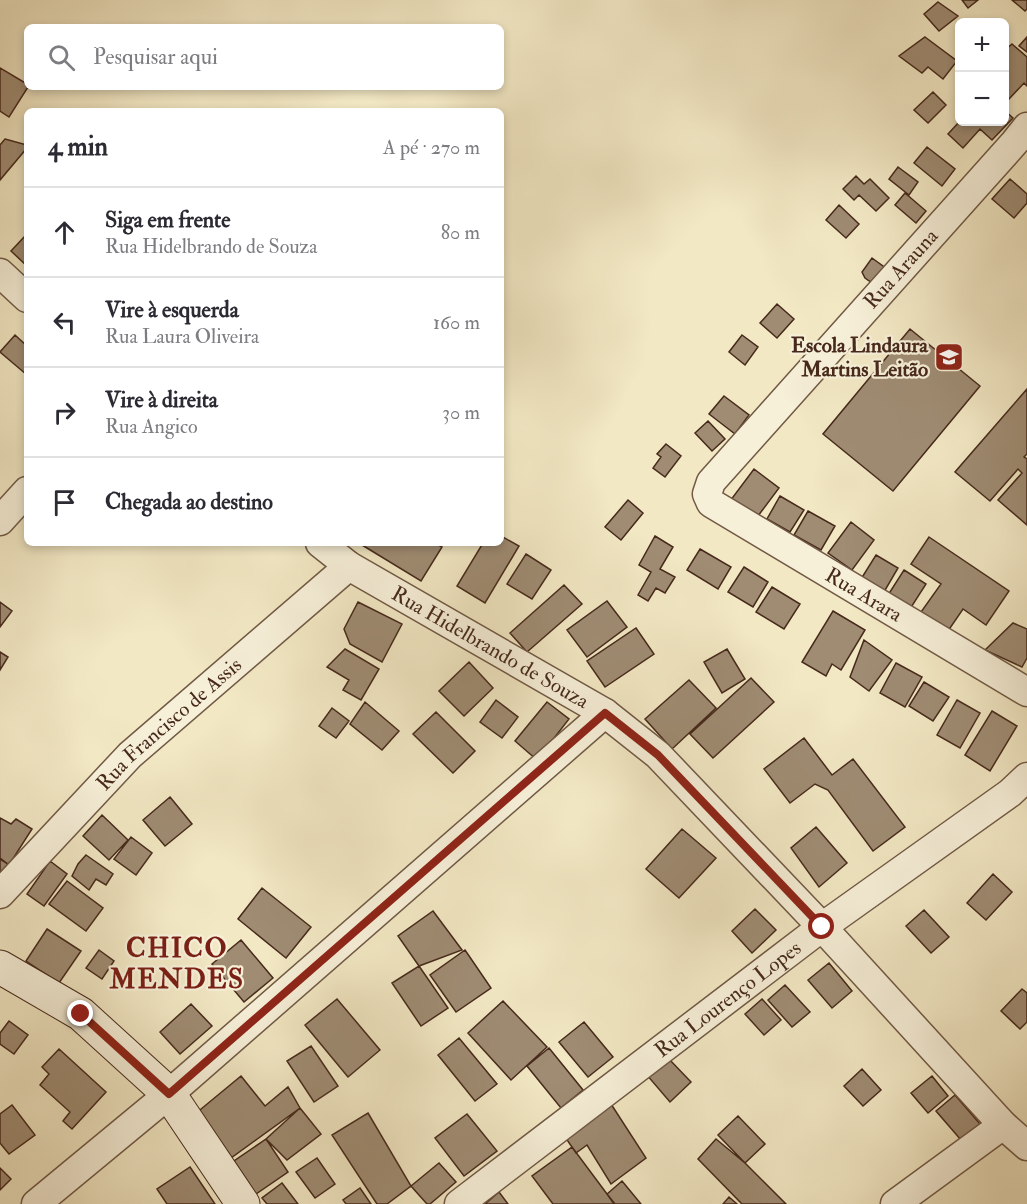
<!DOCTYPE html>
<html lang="pt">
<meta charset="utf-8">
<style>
body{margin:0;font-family:"IM FELL Double Pica",serif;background:#f2f2f3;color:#2b2b33}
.controls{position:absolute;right:18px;top:18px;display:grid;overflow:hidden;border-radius:9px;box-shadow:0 3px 9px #0003}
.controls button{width:54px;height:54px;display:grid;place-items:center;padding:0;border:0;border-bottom:2px solid #e1e1e2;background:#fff;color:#2b2b33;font:30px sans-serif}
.stop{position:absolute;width:18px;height:18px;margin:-14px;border:4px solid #8f2418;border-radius:50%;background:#fff}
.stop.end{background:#8f2418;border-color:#fff;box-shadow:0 2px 6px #0008}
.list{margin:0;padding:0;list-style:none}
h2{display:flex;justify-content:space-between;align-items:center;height:78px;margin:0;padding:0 24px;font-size:26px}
h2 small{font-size:20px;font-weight:400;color:#7c7c81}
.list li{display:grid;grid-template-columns:39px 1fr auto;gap:18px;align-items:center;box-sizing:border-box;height:90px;padding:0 24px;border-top:2px solid #e1e1e2}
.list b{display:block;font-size:22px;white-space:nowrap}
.list p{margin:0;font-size:20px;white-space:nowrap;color:#7c7c81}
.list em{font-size:20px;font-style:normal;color:#7c7c81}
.icon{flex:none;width:33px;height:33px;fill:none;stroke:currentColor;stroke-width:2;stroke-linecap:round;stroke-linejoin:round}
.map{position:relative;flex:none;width:1027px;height:1204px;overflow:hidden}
.search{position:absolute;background:#fff;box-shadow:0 3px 9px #0003;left:24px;top:24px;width:480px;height:66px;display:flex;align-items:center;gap:15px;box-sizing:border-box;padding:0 21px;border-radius:9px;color:#7c7c81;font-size:22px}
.panel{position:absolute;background:#fff;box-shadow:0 3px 9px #0003;left:24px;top:108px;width:480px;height:438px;border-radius:9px}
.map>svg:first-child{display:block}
.building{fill:#9f8c73;stroke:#46291b;stroke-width:1.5}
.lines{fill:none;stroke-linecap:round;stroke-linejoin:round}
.street-casing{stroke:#715945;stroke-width:31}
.secondary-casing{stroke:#46291b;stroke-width:35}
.street{stroke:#f7f0d9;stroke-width:28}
.secondary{stroke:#f7f0d9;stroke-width:33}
.route{stroke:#8f2418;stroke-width:8}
.labels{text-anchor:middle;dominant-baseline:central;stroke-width:4.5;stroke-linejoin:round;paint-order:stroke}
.street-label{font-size:21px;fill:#46291b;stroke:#f7f0d9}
.poi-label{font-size:21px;font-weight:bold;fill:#46291b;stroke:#f7f0d9;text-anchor:end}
.district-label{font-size:27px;font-weight:bold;letter-spacing:1.5px;fill:#7a1f14;stroke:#f7f0d9}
</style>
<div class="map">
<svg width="1027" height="1204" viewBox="0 0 1027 1204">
<rect width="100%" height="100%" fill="#f2e8c4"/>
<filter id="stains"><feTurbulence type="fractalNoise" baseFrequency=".00333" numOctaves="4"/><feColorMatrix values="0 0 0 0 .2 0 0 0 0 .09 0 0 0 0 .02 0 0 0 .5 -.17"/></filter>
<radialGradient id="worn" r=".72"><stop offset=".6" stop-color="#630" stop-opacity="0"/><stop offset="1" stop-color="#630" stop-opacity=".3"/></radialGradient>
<!-- building -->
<path class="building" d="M962,0H978L968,8Z
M1012,0H1027V9L1025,11Z
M938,2L958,16L939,31L924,14Z
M925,37L957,61L943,79L928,67L922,73L899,56Z
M1027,37V52L1019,46Z
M1012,44L1027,57V86L1024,83L1009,99L1004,95V51Z
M0,68L27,84V87H28L9,117L0,111Z
M933,92L946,105L928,123L914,110Z
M1004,110L1013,118L992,140L980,129L963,148L948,134L960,121L1004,122Z
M5,139L27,145V148L0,180V145Z
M927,147L955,169L942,186L914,163Z
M898,167L918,182L909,195L889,179Z
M856,176L864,184L870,179L889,198L876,211L859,195L854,200L843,189Z
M1010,179L1027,194V203L1014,218L992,199Z
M905,193L926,211L916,223L895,205Z
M839,205L859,224L846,238L826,220Z
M27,234V266L11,251Z
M872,258L887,269L875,285L865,278L862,272Z
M777,304L794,319L777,338L760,323Z
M910,329L980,386L893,491L823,434Z
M15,335L27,346V375L0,352Z
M742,335L758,347L745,365L729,352Z
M1027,389V454L1024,457L1027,459V525L998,500L1022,473L1018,469L990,501L955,472Z
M724,396L749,415L735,434L709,414Z
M708,421L725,439L712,451L695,433Z
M666,444L681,456L665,477L653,468L661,457L657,454Z
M754,469L779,488L755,520L730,501Z
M780,496L804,510L790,532L767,519Z
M628,500L643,513L621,540L605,527Z
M808,511L835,526L821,550L794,535Z
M851,522L874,540L852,570L828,553Z
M501,536L519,546L485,603L457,586L483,543H501Z
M655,536L673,547L660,569L675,577L665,593L656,588L648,601L638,595L651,572L639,565Z
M929,537L1009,591L986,625L963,609L948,631L921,612L941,584L911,564Z
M364,543H435L442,547L421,581L362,545Z
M700,549L731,567L718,589L687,570Z
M526,554L551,570L532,599L507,584Z
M876,555L898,568L884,592L861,579Z
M744,567L768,582L753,607L728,592Z
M904,570L926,584L910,609L888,595Z
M564,585L582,604L527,652L510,633Z
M772,587L800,604L784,629L756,612Z
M607,601L627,627L587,657L567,630Z
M0,602L12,611L0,627Z
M358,602L402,624L382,662L350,644L344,629Z
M833,611L865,630L841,670L832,664L826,676L802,662Z
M1013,623L1027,629V658L1022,667L985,650Z
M636,628L654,654L605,687L587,661Z
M864,640L892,660L869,691L850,677Z
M345,649L379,669L361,700L343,690L349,680L327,667Z
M727,649L745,679L722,693L704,662Z
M0,652L8,657L0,670Z
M469,662L493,688L464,716L439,691Z
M896,663L922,677L905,707L880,693Z
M751,678L774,702L713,758L690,734Z
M689,680L716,708L672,749L645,719Z
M924,682L949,697L933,721L909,706Z
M496,700L518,717L502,738L480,722Z
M957,700L980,713L960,748L937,735Z
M365,702L399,731L382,750L350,724Z
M547,702L569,719L537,760L515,741Z
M332,708L349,721L336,738L319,726Z
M992,711L1017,726L990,771L965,755Z
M436,712L475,751L453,773L413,734Z
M804,738L832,775L853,759L905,827L873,851L828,790L815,784L790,803L764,769Z
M170,797L192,824L165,846L143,820Z
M102,815L128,840L109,860L83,836Z
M0,818L11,824L16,819L32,829L9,865L0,858Z
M816,827L847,863L819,887L791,848Z
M682,829L716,858L679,898L646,869Z
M131,837L152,853L136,875L114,859Z
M86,855L113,874L106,885L96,879L89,890L72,876L78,864Z
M0,859L8,864L0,876Z
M50,861L67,874L44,906L27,894Z
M993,874L1012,892L986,920L967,903Z
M67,881L103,908L86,931L49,904Z
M262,888L311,927L286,958L238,919Z
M755,909L776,930L752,953L732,931Z
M924,910L949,937L931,953L906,926Z
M433,911L462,950L419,966L398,936Z
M47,929L81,951L59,983L26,961Z
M241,940L273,978L244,1002L212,964Z
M99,950L114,961L102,979L86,968Z
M465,950L491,988L456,1012L430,975Z
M829,963L852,991L832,1008L808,980Z
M419,966L448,1008L421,1026L392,983Z
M785,985L810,1012L792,1027L768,1000Z
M1022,989L1027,993V1022L1020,1029L1001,1011Z
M337,999L380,1050L348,1077L305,1025Z
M762,999L781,1020L764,1035L745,1014Z
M503,1001L547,1047L511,1080L468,1033Z
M191,1004L212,1026L180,1054L160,1032Z
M9,1021L28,1035L14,1054L0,1044V1033Z
M584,1022L613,1057L588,1077L559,1042Z
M459,1038L497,1084L475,1101L438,1055Z
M311,1046L338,1086L314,1102L287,1061Z
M549,1048L583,1090L561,1108L527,1066Z
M59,1049L106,1092L72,1129L63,1121L70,1112L40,1085L49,1074L42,1067Z
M668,1058L691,1082L670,1102L646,1074Z
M862,1069L881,1090L863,1106L844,1086Z
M241,1076L265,1106L288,1087L300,1108L231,1158L195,1114Z
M932,1076L948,1096L928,1113L911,1093Z
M955,1095L980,1124L961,1140L936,1111Z
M611,1104L646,1158L611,1184L587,1145L576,1153L565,1137Z
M12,1105L35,1135L9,1154L0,1143V1114Z
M300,1108L321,1134L287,1160L266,1139Z
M368,1113L411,1186L387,1204H377L332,1135Z
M467,1114L497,1151L464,1176L435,1138Z
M738,1116L765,1144L745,1163L718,1135Z
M266,1139L288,1172L256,1194L234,1161Z
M716,1139L745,1163L786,1204H742L698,1159Z
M572,1147L607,1194L614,1204H553L532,1176Z
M317,1158L335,1184L315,1198L296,1172Z
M439,1163L456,1182L430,1204H427L411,1186Z
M190,1167L215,1204H167L157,1189Z
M0,1168L11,1179L0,1190Z
M622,1181L641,1204H615L607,1194Z
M282,1183L298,1204H267L262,1198Z
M360,1188L371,1204H346L343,1200Z
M499,1192L508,1204H485Z
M729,1197L737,1204H723Z"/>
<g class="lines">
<!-- street casing -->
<g class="street-casing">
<g id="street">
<path id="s1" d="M1027,127L1015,142L711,482L707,494L711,503L1027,692"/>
<path d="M0,273L27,298"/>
<path d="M0,521L27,491"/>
<path id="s2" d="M320,543L349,566L605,713L658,755L822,927L1003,1125L1027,1146"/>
<path id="s3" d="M0,894L130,755L349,566"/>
<path d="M36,1204L169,1094L605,713"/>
<path id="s4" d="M459,1204L822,927L1010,793L1027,777"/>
<path d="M895,1204L1003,1125"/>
</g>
</g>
<!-- secondary casing -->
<g class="secondary-casing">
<path id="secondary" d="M0,967L81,1014L169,1094L243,1204"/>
</g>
<!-- street -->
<use href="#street" class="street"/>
<!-- secondary -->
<use href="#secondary" class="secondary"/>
</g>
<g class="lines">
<!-- route -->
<path class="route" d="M81,1014L169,1094L605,713L658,755L822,927"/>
</g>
<!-- icons -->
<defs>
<g id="school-square" transform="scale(1.5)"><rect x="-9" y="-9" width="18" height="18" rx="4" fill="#8f2418" stroke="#f7f0d9"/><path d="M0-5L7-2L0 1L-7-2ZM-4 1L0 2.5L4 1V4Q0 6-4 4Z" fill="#fff"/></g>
</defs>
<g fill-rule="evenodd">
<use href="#school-square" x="949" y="357"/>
</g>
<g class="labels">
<!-- street labels -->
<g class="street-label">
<text transform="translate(901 269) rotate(-48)">Rua Arauna</text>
<text stroke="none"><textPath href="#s1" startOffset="676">Rua Arara</textPath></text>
<text stroke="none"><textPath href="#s2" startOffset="200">Rua Hidelbrando de Souza</textPath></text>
<text stroke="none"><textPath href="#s3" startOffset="240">Rua Francisco de Assis</textPath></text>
<text stroke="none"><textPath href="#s4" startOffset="338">Rua Lourenço Lopes</textPath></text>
</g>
<!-- poi labels -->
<g class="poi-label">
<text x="928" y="345">Escola Lindaura<tspan x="928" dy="24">Martins Leitão</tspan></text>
</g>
<!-- district labels -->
<g class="district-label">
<text x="177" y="948">CHICO<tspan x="177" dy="31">MENDES</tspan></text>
</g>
</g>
<rect width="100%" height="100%" filter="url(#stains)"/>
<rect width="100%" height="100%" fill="url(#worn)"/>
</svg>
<div class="controls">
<button>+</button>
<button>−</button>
</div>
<div class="stop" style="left:822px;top:927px"></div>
<div class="stop end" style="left:81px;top:1014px"></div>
<div class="search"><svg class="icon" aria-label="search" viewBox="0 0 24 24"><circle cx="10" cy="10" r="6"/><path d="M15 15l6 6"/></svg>Pesquisar aqui</div>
<section class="panel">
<h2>4 min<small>A pé · 270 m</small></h2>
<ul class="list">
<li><svg class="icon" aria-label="ahead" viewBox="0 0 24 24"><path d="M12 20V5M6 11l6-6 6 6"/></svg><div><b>Siga em frente</b><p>Rua Hidelbrando de Souza</p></div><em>80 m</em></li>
<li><svg class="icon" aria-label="left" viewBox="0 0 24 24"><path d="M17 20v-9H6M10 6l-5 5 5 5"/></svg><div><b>Vire à esquerda</b><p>Rua Laura Oliveira</p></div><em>160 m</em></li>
<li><svg class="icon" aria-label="right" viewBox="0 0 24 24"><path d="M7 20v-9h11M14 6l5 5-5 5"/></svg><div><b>Vire à direita</b><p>Rua Angico</p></div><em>30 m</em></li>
<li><svg class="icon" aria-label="arrive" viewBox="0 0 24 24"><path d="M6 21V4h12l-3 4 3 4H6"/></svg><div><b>Chegada ao destino</b></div></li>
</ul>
</section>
</div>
